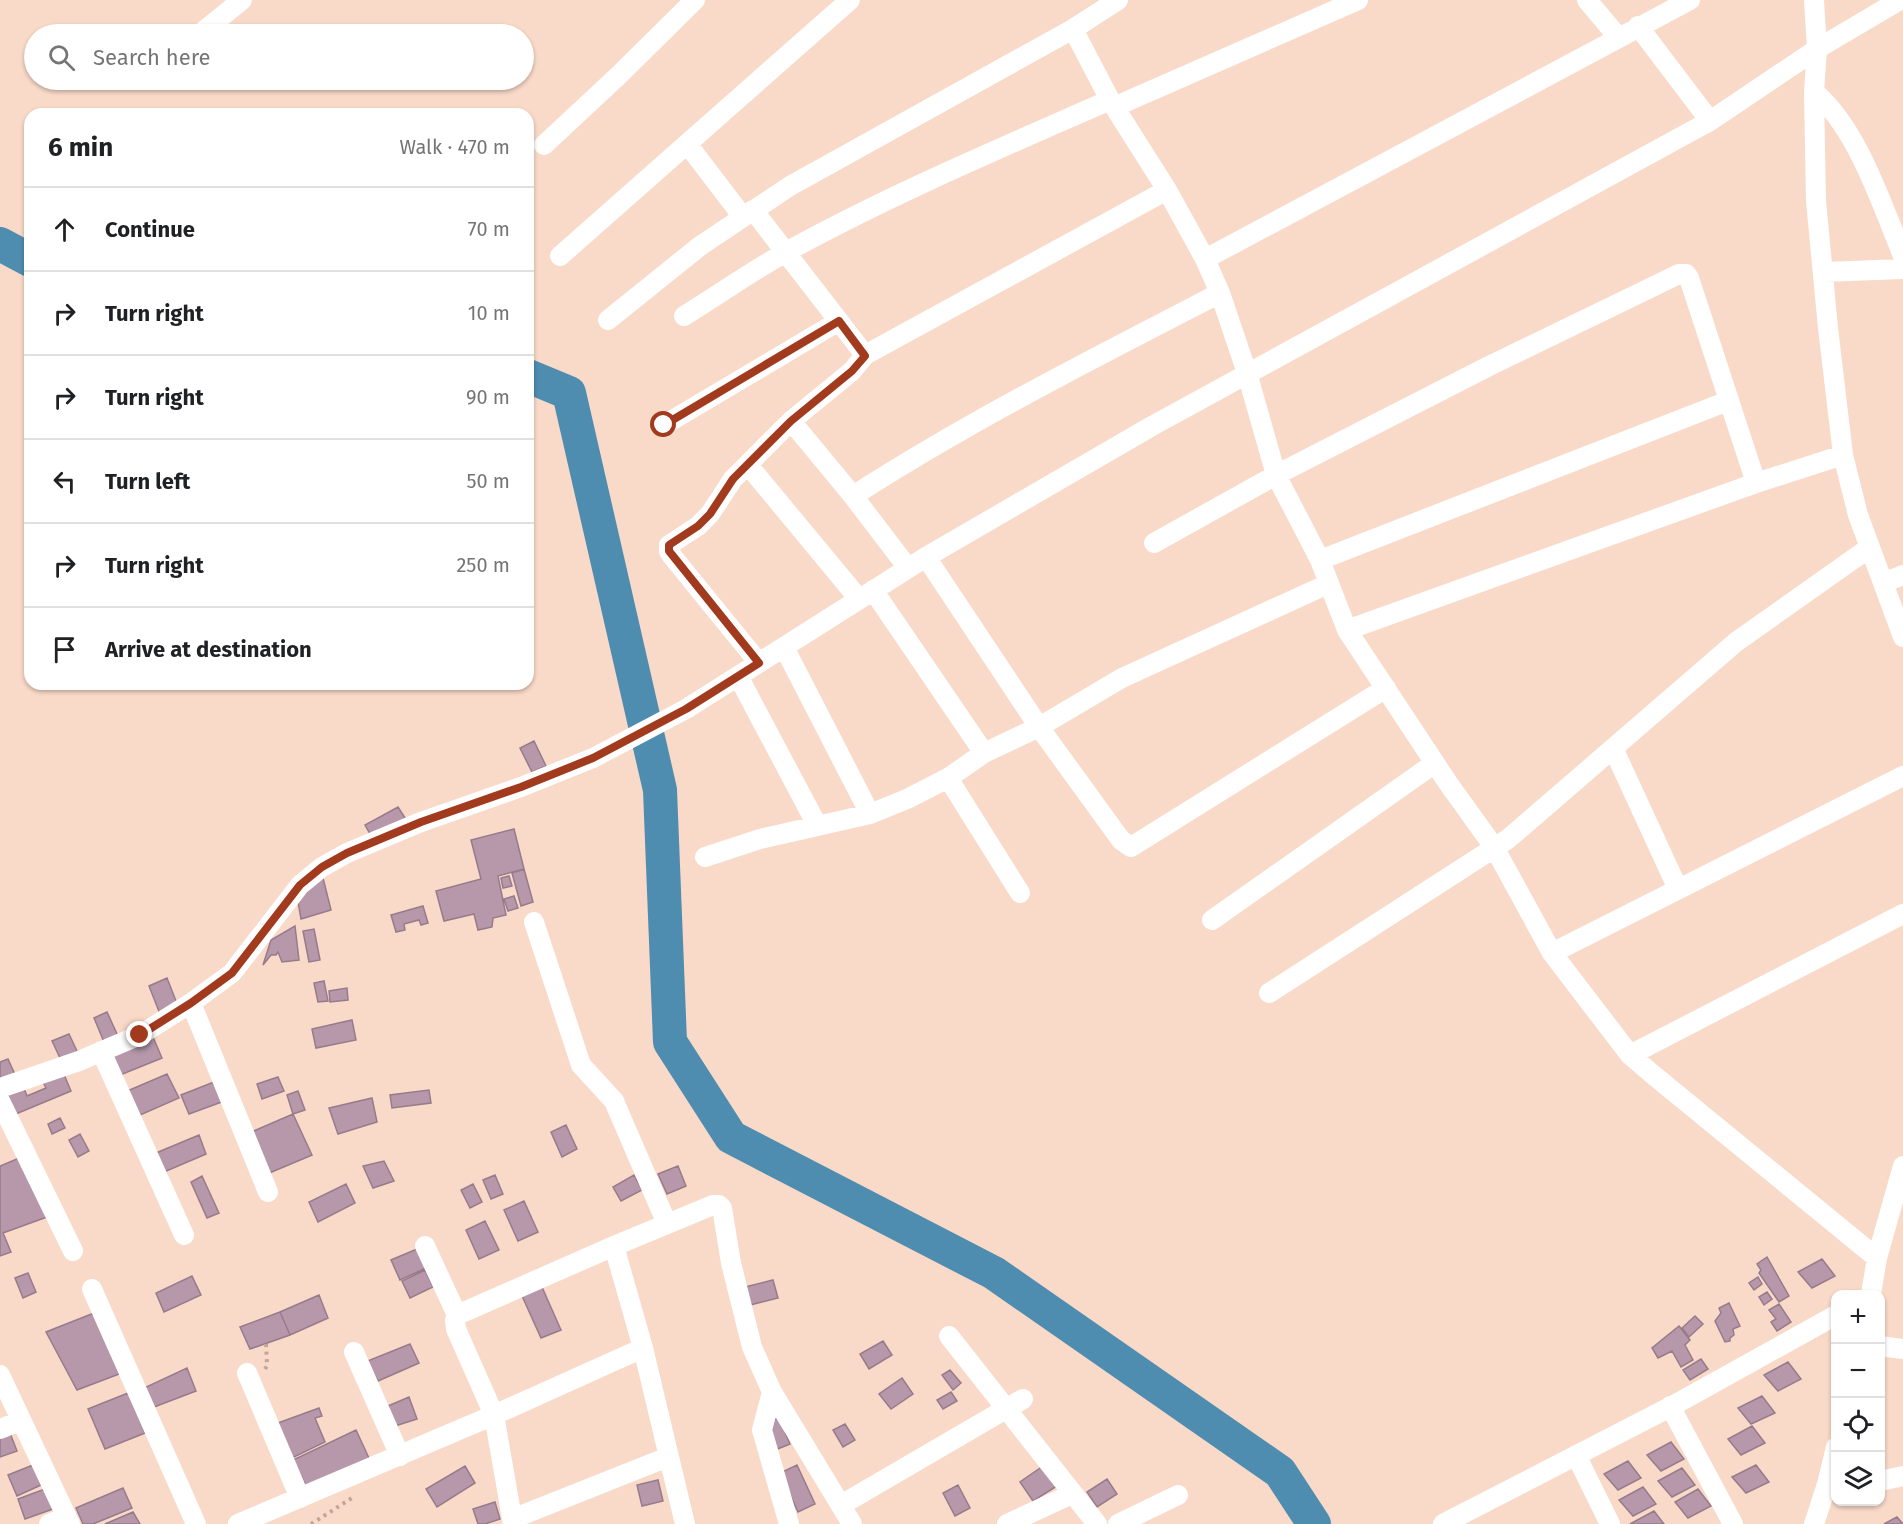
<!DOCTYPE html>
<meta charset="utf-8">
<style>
body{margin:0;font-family:"Fira Sans",sans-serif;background:#f2f2f2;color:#202124}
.controls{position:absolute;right:18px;bottom:18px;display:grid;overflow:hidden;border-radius:12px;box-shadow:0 2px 4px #0004}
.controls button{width:54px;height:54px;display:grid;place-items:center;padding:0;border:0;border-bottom:2px solid #e0e0e0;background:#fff;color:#202124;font:30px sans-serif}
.stop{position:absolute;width:18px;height:18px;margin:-14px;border:4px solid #a23a1e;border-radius:50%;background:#fff}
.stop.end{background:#a23a1e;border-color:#fff;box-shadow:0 2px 6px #0008}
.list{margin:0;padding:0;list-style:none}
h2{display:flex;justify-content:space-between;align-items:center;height:78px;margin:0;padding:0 24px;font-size:26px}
h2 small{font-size:20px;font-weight:400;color:#757577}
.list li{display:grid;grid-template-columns:39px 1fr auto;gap:18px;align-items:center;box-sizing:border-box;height:84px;padding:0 24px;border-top:2px solid #e0e0e0}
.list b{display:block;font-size:22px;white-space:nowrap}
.list em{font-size:20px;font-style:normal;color:#757577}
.icon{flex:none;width:33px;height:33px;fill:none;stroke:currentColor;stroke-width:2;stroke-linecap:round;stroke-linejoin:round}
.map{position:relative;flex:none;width:1903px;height:1524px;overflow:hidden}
.search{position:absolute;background:#fff;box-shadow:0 2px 4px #0004;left:24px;top:24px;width:510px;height:66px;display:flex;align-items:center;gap:15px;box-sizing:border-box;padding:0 21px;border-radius:33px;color:#757577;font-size:22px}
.panel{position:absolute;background:#fff;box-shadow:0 2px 4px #0004;left:24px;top:108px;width:510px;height:582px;border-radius:18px}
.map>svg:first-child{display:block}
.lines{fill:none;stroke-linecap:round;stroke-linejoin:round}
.river{stroke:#4e8cb0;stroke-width:34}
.building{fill:#b698aa;stroke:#987b8b;stroke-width:1.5}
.path{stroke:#c0a698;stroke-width:4;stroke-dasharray:3 4.5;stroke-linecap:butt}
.minor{stroke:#fff;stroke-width:20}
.route{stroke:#a23a1e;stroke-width:8}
</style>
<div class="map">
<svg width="1903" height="1524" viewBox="0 0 1903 1524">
<rect width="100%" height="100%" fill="#f9d9c8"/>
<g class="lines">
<!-- river -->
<path class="river" d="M0,244L30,260
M528,376L569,393L660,790L670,1042L731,1137L994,1273L1280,1472L1314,1524"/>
</g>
<!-- building -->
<path class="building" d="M534,741L546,766L532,772L520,748Z
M398,807L407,821L373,839L365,825Z
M514,829L524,869L498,876L506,915L493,918L492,927L478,930L474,914L444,921L436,891L481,879L471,840Z
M524,869L533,902L521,906L512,873Z
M509,876L512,886L503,888L501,878Z
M323,878L331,910L301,919L297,896Z
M514,896L518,908L508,911L504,899Z
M423,906L428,923L421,925L419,920L404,924L405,930L396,932L391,915Z
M295,926L299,960L282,962L278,952L276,955H271L263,965L271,940Z
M314,929L320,960L309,962L303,931Z
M167,978L178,1006L160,1014L149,986Z
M324,981L328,1001L318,1002L314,983Z
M347,988L348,1000L330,1002L329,991Z
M107,1012L118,1036L104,1042L94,1018Z
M352,1020L356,1040L316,1048L312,1029Z
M69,1034L78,1053L61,1060L52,1041Z
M153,1037L162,1058L120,1075L111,1054Z
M8,1059L17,1079L0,1087V1062Z
M63,1072L71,1091L11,1116L1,1092L22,1083L27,1096L46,1088L42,1080Z
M167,1074L179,1098L140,1115L127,1091Z
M278,1077L284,1091L262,1099L257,1084Z
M219,1080L227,1100L189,1114L181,1095Z
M429,1090L431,1103L392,1108L390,1095Z
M298,1091L305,1110L293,1114L287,1095Z
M372,1098L377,1122L338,1134L329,1108Z
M293,1114L312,1155L267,1174L249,1133Z
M60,1118L65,1128L52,1134L48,1124Z
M566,1125L577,1149L562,1157L551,1132Z
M80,1134L89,1151L78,1157L69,1140Z
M199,1135L206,1154L164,1172L156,1153Z
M24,1156L47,1217L3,1233L11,1252L0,1256V1166Z
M384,1161L394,1181L373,1188L363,1166Z
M678,1166L686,1186L667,1194L658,1174Z
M495,1175L503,1194L491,1199L483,1180Z
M634,1175L642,1190L621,1201L613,1187Z
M202,1176L219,1213L207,1218L191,1182Z
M346,1184L355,1203L318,1222L309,1202Z
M473,1184L482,1202L470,1208L461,1190Z
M524,1201L538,1232L518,1241L504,1210Z
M485,1221L499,1250L479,1259L466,1230Z
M417,1249L426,1268L400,1280L391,1260Z
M1767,1257L1789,1296L1779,1302L1759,1273L1761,1270L1757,1264Z
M1822,1259L1835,1276L1812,1288L1798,1272Z
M425,1270L433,1287L410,1298L402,1281Z
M28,1273L36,1292L23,1298L15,1278Z
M192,1276L201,1295L164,1312L156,1293Z
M1758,1277L1762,1284L1754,1290L1749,1283Z
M773,1280L778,1298L750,1305L745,1287Z
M542,1287L561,1330L541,1338L522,1296Z
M1767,1292L1772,1299L1764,1305L1759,1297Z
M319,1295L328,1318L290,1335L280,1312Z
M1729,1303L1740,1326L1733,1329L1734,1335L1730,1338V1341L1725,1342L1715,1321L1721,1313L1719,1308Z
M1779,1304L1791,1322L1777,1331L1771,1322L1776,1319L1769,1310Z
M280,1312L290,1335L250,1349L240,1327Z
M94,1313L119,1374L77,1390L46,1332Z
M1695,1316L1703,1324L1689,1337L1682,1328Z
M1679,1326L1690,1340L1685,1345L1693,1360L1681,1367L1672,1351L1658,1358L1652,1348Z
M883,1341L892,1355L869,1369L860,1354Z
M410,1344L419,1363L378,1381L365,1362Z
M1701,1359L1708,1369L1690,1380L1683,1370Z
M1788,1362L1801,1379L1778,1391L1764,1375Z
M187,1368L196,1391L154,1407L144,1388Z
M950,1370L961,1383L953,1390L942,1375Z
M902,1378L913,1394L891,1409L879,1394Z
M951,1392L957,1401L943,1409L937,1400Z
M128,1393L145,1433L105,1449L88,1409Z
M1762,1396L1775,1413L1751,1424L1738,1408Z
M409,1397L417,1419L395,1426L388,1406Z
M319,1408L322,1416L315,1418L325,1442L292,1458L278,1423Z
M779,1418L790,1444L775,1450L765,1423Z
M845,1424L855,1440L843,1447L833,1430Z
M1752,1426L1765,1443L1741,1455L1728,1439Z
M356,1430L369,1458L306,1486L293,1460Z
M10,1433L17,1451L0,1457V1436Z
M1671,1442L1684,1459L1661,1471L1647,1455Z
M1628,1461L1641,1478L1618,1490L1604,1474Z
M33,1465L41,1485L17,1496L8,1475Z
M797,1465L815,1504L798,1512L780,1473Z
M1756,1465L1769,1482L1746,1493L1732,1477Z
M465,1466L475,1483L437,1507L426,1489Z
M1043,1466L1057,1486L1033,1501L1020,1482Z
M1682,1468L1695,1485L1672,1497L1658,1481Z
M1107,1479L1117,1494L1097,1507L1087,1492Z
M658,1480L663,1501L642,1506L637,1485Z
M958,1485L970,1508L955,1516L943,1493Z
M1643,1487L1656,1504L1633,1516L1619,1500Z
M123,1488L132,1508L93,1524H83L76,1508Z
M45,1489L53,1509L25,1519L18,1499Z
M1698,1489L1711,1506L1688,1518L1675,1502Z
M495,1502L500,1519L485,1524H478L473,1509Z
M1654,1511L1664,1524H1630Z
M133,1512L140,1524H105Z
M1897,1517L1903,1524H1884Z"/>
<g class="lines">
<!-- path -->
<path class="path" d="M265,1369L267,1366L266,1343
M311,1524L352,1498"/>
<!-- minor -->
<path class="minor" d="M1587,0L1618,37
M1814,0L1817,49L1814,92L1816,201L1828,328L1843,455L1858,515L1903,637
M1638,26L1710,121
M1073,29L1110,100L1167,190L1205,259L1220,293L1247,373L1276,475L1320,560L1347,630L1448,783L1494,847L1552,953L1630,1055L1651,1073L1877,1258
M200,34L242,0
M1814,92C1857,127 1882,205 1903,256
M1114,107L1358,0
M544,145L619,75L695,0
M688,145L743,217
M753,210L865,355
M560,256L850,0
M1205,259L1690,0
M1823,272L1903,269
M684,316C718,295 752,271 788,251C892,194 1001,148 1110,100
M608,320L700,246L790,186L1073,29L1118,0
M791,421L853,496L908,568
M664,425L839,321
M748,465L859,599
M853,496C971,420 1096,357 1220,293
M1154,543L1276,475L1491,365L1679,274H1686L1689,278L1756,483
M926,557L1039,727L1121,840L1131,847L1386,688
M1320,560L1728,401
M1883,583L1903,575
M873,590L984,753
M1347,630L1756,483L1843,455
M784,647L870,814
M759,663L672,556L669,551V545L698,526L710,514L733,479L791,421L852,371L865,355L1167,190
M738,676L817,825
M1613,748L1678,889
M948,778L1020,893
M705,857L760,839L870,814L907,799L948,778L984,753L1039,727L1122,678L1328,584
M1212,920L1435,763
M534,922L581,1065L614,1101L667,1224
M1552,953L1903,776
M1269,993L1508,839L1736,642L1869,548
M191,1003L268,1192
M101,1051L184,1235
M1630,1055L1903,914
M0,1088L79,1061L140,1035L191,1003L232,973L300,885L322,867L347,853L421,822L521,787L593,758L686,709L926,557L1152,426L1710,121L1817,49L1900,0
M0,1101L73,1251
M425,1246L457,1315
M614,1246L643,1348L685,1524
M92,1289L196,1524
M1871,1294L1877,1258L1903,1166
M949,1336L1097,1524
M1880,1346L1903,1349
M354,1352L400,1456
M247,1373L300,1498
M0,1375L70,1524
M772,1392L762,1430L789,1524
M1670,1406L1733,1524
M0,1429L20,1421
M1576,1455L1610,1524
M1880,1481L1903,1476
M841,1505L1023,1399
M512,1519L668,1457
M49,1524L66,1517
M238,1524L494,1415L643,1348
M513,1524L494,1415L456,1329L455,1320L457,1315L614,1246L713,1205H719L722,1208L731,1263L752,1347L772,1392L852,1524
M1007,1524L1072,1494
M1118,1524L1178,1495
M1443,1524L1674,1405L1836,1315
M1814,1524L1827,1484L1836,1447"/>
</g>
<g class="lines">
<!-- route -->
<path class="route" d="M140,1035L191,1003L232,973L300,885L322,867L347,853L421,822L521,787L593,758L686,709L759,663L669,551V545L698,526L710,514L733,479L791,421L852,371L865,356L839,321L664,425"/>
</g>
</svg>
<div class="controls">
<button>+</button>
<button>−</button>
<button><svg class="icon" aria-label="locate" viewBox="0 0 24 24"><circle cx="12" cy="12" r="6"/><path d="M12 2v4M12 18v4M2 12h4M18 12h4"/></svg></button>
<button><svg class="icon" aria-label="layers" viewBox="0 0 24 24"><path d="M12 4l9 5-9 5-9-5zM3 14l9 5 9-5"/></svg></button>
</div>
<div class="stop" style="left:664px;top:425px"></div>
<div class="stop end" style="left:140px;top:1035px"></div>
<div class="search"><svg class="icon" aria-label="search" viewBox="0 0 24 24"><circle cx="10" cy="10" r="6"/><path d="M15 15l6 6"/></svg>Search here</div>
<section class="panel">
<h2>6 min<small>Walk · 470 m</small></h2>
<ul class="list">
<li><svg class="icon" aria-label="ahead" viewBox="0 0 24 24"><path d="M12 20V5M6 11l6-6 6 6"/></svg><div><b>Continue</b></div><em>70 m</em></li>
<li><svg class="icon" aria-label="right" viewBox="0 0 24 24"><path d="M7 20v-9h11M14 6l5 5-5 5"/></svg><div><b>Turn right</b></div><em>10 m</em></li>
<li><svg class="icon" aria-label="right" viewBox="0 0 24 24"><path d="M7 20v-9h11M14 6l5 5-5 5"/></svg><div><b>Turn right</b></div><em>90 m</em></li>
<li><svg class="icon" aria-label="left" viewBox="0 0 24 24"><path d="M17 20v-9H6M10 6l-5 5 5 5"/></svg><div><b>Turn left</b></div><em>50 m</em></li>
<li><svg class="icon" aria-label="right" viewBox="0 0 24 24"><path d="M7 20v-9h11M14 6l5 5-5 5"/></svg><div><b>Turn right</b></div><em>250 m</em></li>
<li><svg class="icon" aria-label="arrive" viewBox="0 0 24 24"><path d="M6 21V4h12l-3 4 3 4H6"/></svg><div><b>Arrive at destination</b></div></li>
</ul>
</section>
</div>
